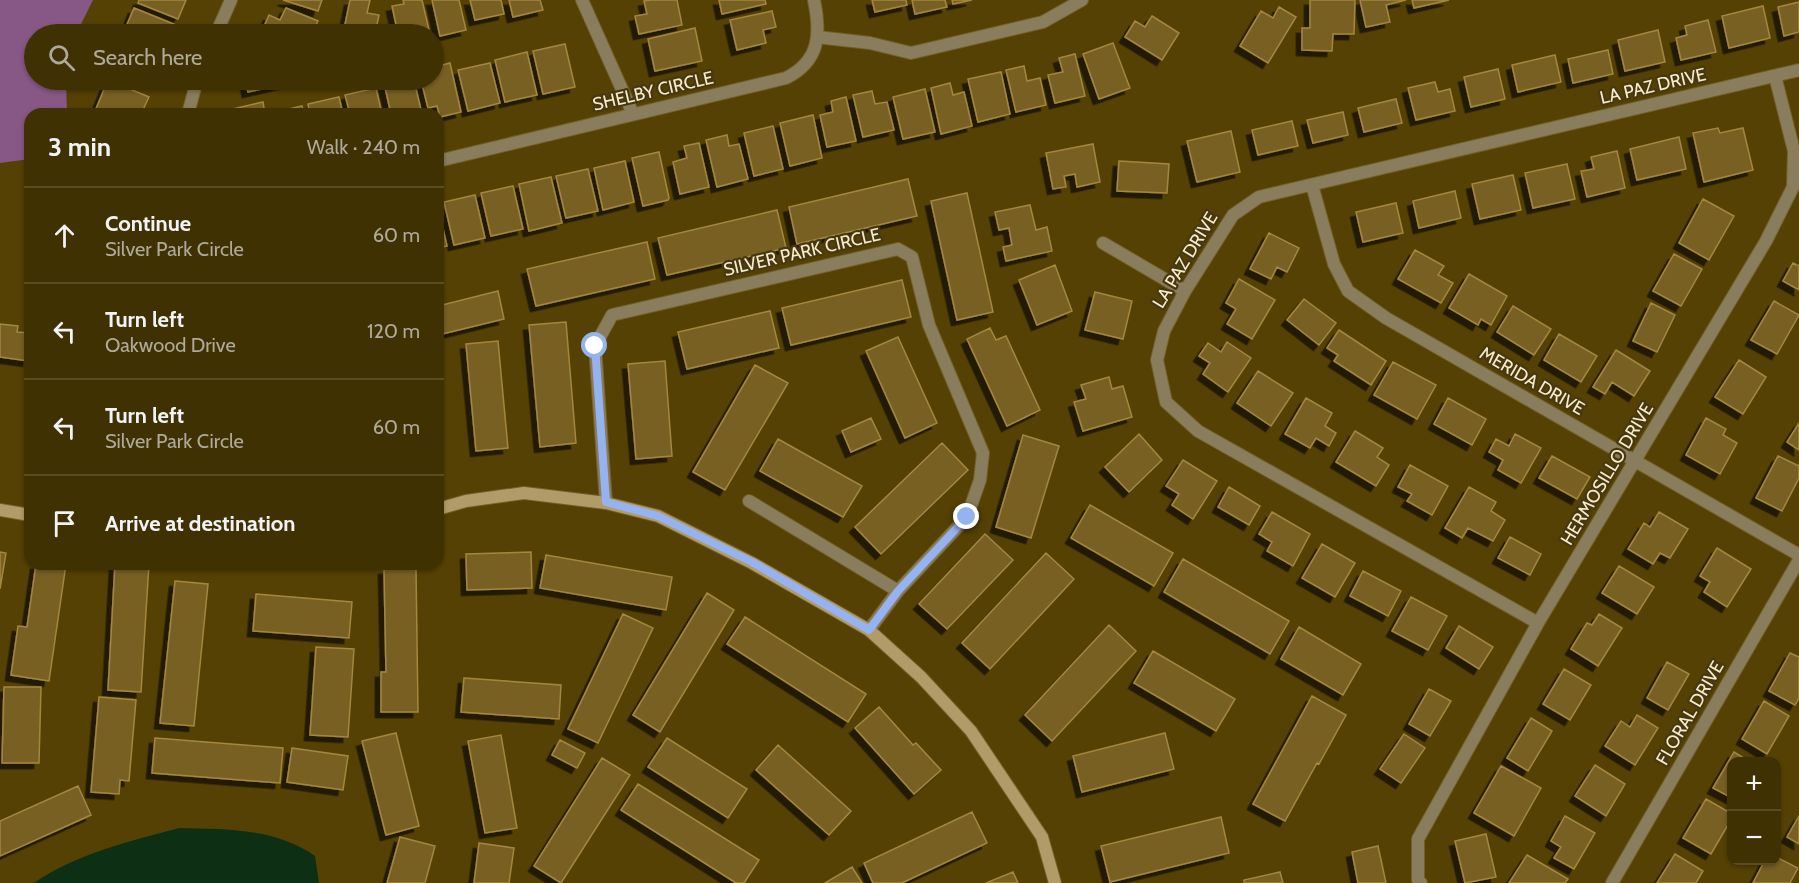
<!DOCTYPE html>
<meta charset="utf-8">
<style>
body{margin:0;font-family:Cabin,sans-serif;background:#47390d;color:#f1f3f6}
.controls{position:absolute;right:18px;bottom:18px;display:grid;overflow:hidden;border-radius:12px;box-shadow:0 2px 4px #0004}
.controls button{width:54px;height:54px;display:grid;place-items:center;padding:0;border:0;border-bottom:2px solid #594c25;background:#403103;color:#f1f3f6;font:30px sans-serif}
.stop{position:absolute;width:18px;height:18px;margin:-14px;border:4px solid #95b2f1;border-radius:50%;background:#fff}
.stop.end{background:#95b2f1;border-color:#fff;box-shadow:0 2px 6px #0008}
.list{margin:0;padding:0;list-style:none}
h2{display:flex;justify-content:space-between;align-items:center;height:78px;margin:0;padding:0 24px;font-size:26px}
h2 small{font-size:20px;font-weight:400;color:#aea99a}
.list li{display:grid;grid-template-columns:39px 1fr auto;gap:18px;align-items:center;box-sizing:border-box;height:96px;padding:0 24px;border-top:2px solid #594c25}
.list b{display:block;font-size:22px;white-space:nowrap}
.list p{margin:0;font-size:20px;white-space:nowrap;color:#aea99a}
.list em{font-size:20px;font-style:normal;color:#aea99a}
.icon{flex:none;width:33px;height:33px;fill:none;stroke:currentColor;stroke-width:2;stroke-linecap:round;stroke-linejoin:round}
.map{position:relative;flex:none;width:1799px;height:883px;overflow:hidden}
.search{position:absolute;background:#403103;box-shadow:0 2px 4px #0004;left:24px;top:24px;width:420px;height:66px;display:flex;align-items:center;gap:15px;box-sizing:border-box;padding:0 21px;border-radius:33px;color:#aea99a;font-size:22px}
.panel{position:absolute;background:#403103;box-shadow:0 2px 4px #0004;left:24px;top:108px;width:420px;height:462px;border-radius:18px}
.map>svg:first-child{display:block}
.green{fill:#875786}
.water{fill:#0d3014}
.building{fill:#786021;stroke:#a38741;stroke-width:1.5;filter:url(#shadow)}
.lines{fill:none;stroke-linecap:round;stroke-linejoin:round}
.street-casing{stroke:#736027;stroke-width:14}
.secondary-casing{stroke:#736027;stroke-width:14}
.street{stroke:#8a7d5d;stroke-width:12}
.secondary{stroke:#b19c69;stroke-width:12}
.route{stroke:#95b2f1;stroke-width:8}
.labels{text-anchor:middle;dominant-baseline:central;stroke-width:4.5;stroke-linejoin:round;paint-order:stroke}
.street-label{font-size:18px;fill:#faebc8;stroke:#463812}
</style>
<div class="map">
<svg width="1799" height="883" viewBox="0 0 1799 883">
<defs>
<filter id="shadow"><feDropShadow dx="-5.5" dy="5.5" stdDeviation="0" flood-color="#0009"/></filter>
</defs>
<rect width="100%" height="100%" fill="#554104"/>
<!-- green -->
<path class="green" d="M0,0H93L76,34H34V80H66L67,113L30,114V159L0,163Z"/>
<!-- water -->
<path class="water" d="M179,828C226,829 274,828 315,856L319,883H34C76,854 130,841 179,828Z"/>
<!-- building -->
<path class="building" d="M139,0H186L178,19L138,3Z
M283,0H322L318,11Z
M350,0H370L367,13L379,15L375,34H343Z
M403,0H422L430,34H398L392,6L404,4Z
M432,0H459L466,30L440,36Z
M470,0H501L504,14L475,20Z
M509,0H540L543,10L513,17Z
M651,0H677L682,25L639,34L635,16L647,14L644,1Z
M719,0H765L766,4L722,14Z
M872,0H906L907,5L875,12Z
M912,0H945L947,7L915,14Z
M952,0H972L953,4Z
M1310,0H1355L1354,34H1333L1332,51L1302,50V28H1310Z
M1360,0H1406L1386,5L1390,22L1366,27Z
M1412,0H1449L1414,8Z
M1799,2V32L1784,36L1778,7Z
M1763,6L1770,38L1729,48L1722,16Z
M1279,7L1296,17L1268,63L1240,46L1261,11L1273,18Z
M134,8L176,25L172,34H123Z
M286,8L318,21L312,34H269L262,31L269,15L280,20Z
M772,11L776,27L763,30L766,43L737,50L730,20Z
M1152,16L1179,33L1162,60L1125,37L1135,21L1145,27Z
M1708,20L1716,52L1681,60L1676,38L1687,35L1685,26Z
M695,28L702,61L655,71L648,39Z
M1658,30L1665,62L1625,71L1618,40Z
M1113,43L1130,88L1099,99L1083,54Z
M565,44L575,87L543,94L533,51Z
M1608,50L1613,74L1573,83L1568,59Z
M527,52L537,95L505,102L495,60Z
M1075,54L1085,96L1055,103L1048,75L1063,72L1059,58Z
M1555,55L1561,82L1518,92L1512,65Z
M450,63L461,112L440,117L437,106L428,108L421,80H434V67Z
M490,63L500,103L468,111L458,70Z
M1024,66L1027,81L1040,78L1046,105L1016,112L1006,70Z
M1498,69L1505,99L1471,107L1464,77Z
M1001,72L1010,114L978,122L968,79Z
M108,80L149,97L141,114H102L95,111Z
M124,80H140L137,85Z
M245,80H291L292,82L248,92Z
M400,80H414L422,114H391L384,83Z
M1435,82L1438,92L1450,89L1455,111L1416,120L1408,88Z
M950,83L953,95L964,92L972,126L941,134L931,88Z
M376,88L382,114H350L345,95Z
M925,89L935,132L903,139L893,97Z
M872,91L875,104L887,102L894,130L863,137L853,95Z
M339,97L343,114H310L308,104Z
M846,97L856,141L827,147L820,115L833,112L831,101Z
M1396,99L1402,123L1364,132L1358,108Z
M263,102L265,114H233L232,109Z
M302,106L304,114H271V113Z
M1343,112L1348,135L1313,143L1307,120Z
M813,115L822,158L790,166L780,123Z
M1292,121L1298,146L1258,155L1252,130Z
M773,126L783,169L754,176L744,133Z
M1718,128L1720,133L1743,128L1753,170L1704,182L1693,133Z
M1231,131L1240,172L1197,182L1187,141Z
M727,135L729,146L739,144L748,179L717,187L706,140Z
M1679,137L1686,169L1637,180L1630,149Z
M699,143L709,187L680,194L673,162L687,158L684,146Z
M1093,144L1100,182L1077,187L1075,174L1064,176L1066,187L1053,189L1046,153Z
M1617,151L1625,188L1587,197L1581,171L1594,169L1591,157Z
M659,152L669,198L668,200L643,206L632,158Z
M625,161L634,202L603,210L594,168Z
M1119,161L1169,164L1167,193L1117,191Z
M1567,164L1575,199L1533,208L1525,173Z
M588,169L598,211L566,218L556,176Z
M1513,175L1521,210L1480,219L1472,184Z
M551,177L562,223L529,231L519,184Z
M908,179L917,216L797,244L789,207Z
M513,186L523,229L491,236L481,193Z
M1455,191L1461,218L1419,228L1413,201Z
M967,193L993,312L957,320L931,201Z
M475,195L485,238L454,245L444,202Z
M1703,199L1734,216L1709,260L1679,243Z
M1396,203L1403,233L1363,242L1356,212Z
M1030,205L1036,230L1047,227L1052,251L1006,261L1003,247L1012,245L1009,228L999,230L995,212Z
M438,207L447,246L438,248Z
M777,210L786,248L667,275L658,238Z
M1269,233L1299,248L1287,272L1277,267L1271,279L1250,269Z
M647,242L655,279L536,306L527,269Z
M1415,250L1444,266L1438,275L1453,283L1441,303L1398,279Z
M1674,254L1702,269L1681,306L1653,291Z
M1793,263L1799,266V290L1783,281Z
M1055,265L1072,311L1037,325L1019,280Z
M1469,274L1507,296L1491,325L1481,319L1478,325L1449,308Z
M1239,279L1275,300L1252,339L1227,324L1236,309L1226,303Z
M902,280L911,317L791,345L782,308Z
M498,291L504,319L438,335V306Z
M1095,292L1132,301L1123,339L1085,330Z
M1304,299L1336,323L1319,345L1287,320Z
M1774,301L1799,315L1777,354L1751,340Z
M1651,303L1675,315L1657,352L1633,341Z
M1513,306L1551,329L1534,355L1497,332Z
M770,311L779,348L687,369L678,332Z
M566,322L576,443L540,447L529,325Z
M0,324L18,326L17,332L30,333L28,361L0,357Z
M990,328L996,340L1006,336L1040,410L1007,426L967,339Z
M1339,330L1386,361L1371,385L1334,361L1338,355L1327,348Z
M1559,334L1597,356L1581,382L1544,360Z
M898,337L937,423L905,438L866,351Z
M498,341L508,448L476,451L466,344Z
M1227,342L1251,358L1228,392L1203,374L1210,363L1199,356L1208,343L1221,352Z
M1616,350L1650,371L1634,396L1612,382L1605,394L1593,387Z
M1739,360L1766,377L1743,414L1715,397Z
M665,361L672,456L636,459L628,364Z
M1393,362L1436,385L1417,419L1374,395Z
M755,365L788,383L725,490L693,472Z
M1258,371L1293,393L1271,426L1237,403Z
M1109,377L1112,389L1123,386L1132,417L1083,431L1074,402L1086,399L1081,385Z
M1306,398L1332,413L1325,426L1336,433L1329,446L1316,438L1310,448L1285,434Z
M1448,398L1486,419L1472,445L1434,424Z
M871,418L881,439L851,452L842,431Z
M1706,418L1726,429L1723,435L1737,443L1720,474L1686,455Z
M1799,423V450L1787,442Z
M1355,431L1383,448L1377,457L1389,465L1376,486L1336,462Z
M1139,434L1162,460L1129,492L1105,467Z
M1515,434L1541,448L1521,483L1498,470L1503,460L1489,452L1496,439L1509,446Z
M1023,435L1059,446L1031,538L996,527Z
M778,439L862,486L843,517L760,471Z
M942,443L968,470L881,554L855,527Z
M1552,456L1590,477L1577,499L1539,478Z
M1778,456L1799,466V478L1782,511L1756,498Z
M1183,460L1217,481L1193,519L1172,505L1179,494L1166,486Z
M1410,465L1448,486L1432,515L1407,501L1412,494L1398,487Z
M1229,487L1260,506L1249,525L1218,507Z
M1469,487L1496,502L1491,511L1505,520L1493,541L1468,528L1462,538L1445,528Z
M1090,505L1173,553L1154,586L1071,538Z
M1272,512L1310,534L1293,566L1267,551L1272,542L1259,534Z
M1659,512L1688,529L1670,558L1660,553L1653,564L1628,549L1644,523L1650,527Z
M985,534L1013,560L947,629L919,604Z
M1510,537L1541,554L1530,575L1498,558Z
M1322,544L1355,563L1335,597L1302,578Z
M1717,548L1751,569L1727,607L1704,592L1710,582L1700,576Z
M0,552L6,553L0,589Z
M531,552L532,588L467,590L466,554Z
M1046,553L1074,579L990,669L962,643Z
M546,555L672,577L666,610L540,588Z
M1183,559L1289,621L1270,654L1164,592Z
M36,564H66L49,681L11,675L18,626L27,627Z
M115,564H149L141,692L108,690Z
M1619,566L1654,587L1637,614L1602,593Z
M384,569H416L418,712H381V672H386Z
M1363,571L1401,591L1388,616L1350,596Z
M175,581L208,584L194,726L160,723Z
M707,593L734,610L660,732L633,715Z
M256,594L352,602L349,638L253,631Z
M1411,597L1447,616L1428,650L1392,631Z
M623,614L653,628L598,743L568,729Z
M1599,614L1622,628L1598,666L1571,649L1587,623L1592,625Z
M745,617L866,694L848,722L727,644Z
M1109,625L1136,651L1052,741L1025,715Z
M1459,626L1493,647L1479,669L1446,648Z
M1299,627L1361,664L1343,695L1281,659Z
M316,647L354,649L348,737L310,735Z
M1153,651L1235,699L1216,731L1134,683Z
M1790,653L1799,657V698L1795,705L1769,691Z
M1667,662L1689,674L1668,710L1647,698Z
M1564,669L1591,685L1570,720L1543,704Z
M464,678L561,685L559,719L461,712Z
M4,687H41L39,763H2Z
M1429,689L1451,701L1430,736L1409,724Z
M1312,696L1346,715L1319,764L1317,763L1285,821L1253,804Z
M99,697L136,700L129,781L120,780L119,794L91,792Z
M1764,701L1789,716L1767,754L1742,739Z
M879,707L913,745L916,743L941,770L914,794L855,728Z
M1637,715L1658,728L1635,765L1605,746L1621,721L1630,727Z
M1531,718L1552,731L1528,771L1507,758Z
M396,733L419,826L386,835L362,741Z
M1165,733L1174,769L1082,792L1073,756Z
M1404,734L1425,748L1401,783L1380,769Z
M501,735L517,828L485,833L468,741Z
M155,738L283,748L280,783L152,773Z
M667,738L747,789L728,818L648,767Z
M560,740L585,753L577,768L552,755Z
M778,745L851,811L829,835L756,770Z
M292,748L348,756L343,790L287,782Z
M1734,752L1750,762H1732V798L1713,788Z
M602,758L630,775L561,883L534,866Z
M1595,765L1625,784L1606,816L1575,796Z
M1501,766L1541,788L1514,836L1474,813Z
M638,784L759,860L744,883H736L621,810Z
M78,786L91,815L0,856V821Z
M1706,799L1732,814V818L1711,854L1683,838Z
M972,812L987,843L902,883H873L864,863Z
M1565,816L1595,833L1574,869L1554,858L1561,847L1551,841Z
M1799,816V844L1787,837Z
M1221,817L1229,853L1110,882L1101,846Z
M1486,834L1496,877L1465,883L1455,841Z
M400,837L435,846L425,883H387Z
M479,843L514,848L509,883H474Z
M1378,846L1386,883H1358L1352,852Z
M1675,854L1703,871L1696,883H1657Z
M1527,855L1568,879L1565,883H1509Z
M1776,857L1798,868L1790,883H1753L1765,860H1776Z
M852,867L862,883H825Z
M1013,872L1018,883H986Z
M1280,872L1283,883H1244V880Z"/>
<g class="lines">
<!-- street casing -->
<g class="street-casing">
<path id="street" d="M582,0L633,114
M216,34L231,0
M817,37L870,43L911,53L1043,22L1082,0
M188,114L197,80
M438,161L786,78C820,61 821,34 814,0
M1312,185L1334,264L1348,291L1386,318L1799,555
M1103,243L1185,291
M749,501L898,591
M606,503L595,346L612,315L898,249L912,257L929,325L983,453L980,480L967,517L898,591L869,630
M1538,623L1198,431L1166,402L1157,360L1164,331L1185,291L1233,215L1259,197L1799,70
M1421,883L1418,880V839L1538,623L1766,241L1793,187L1794,151L1775,76
M1612,883L1799,560"/>
</g>
<!-- secondary casing -->
<g class="secondary-casing">
<path id="secondary" d="M438,509L466,501L524,493L606,503L658,516L752,563L869,630L921,677L971,731L1042,837L1055,883
M0,510L30,515"/>
</g>
<!-- street -->
<use href="#street" class="street"/>
<!-- secondary -->
<use href="#secondary" class="secondary"/>
</g>
<g class="lines">
<!-- route -->
<path class="route" d="M595,346L606,502L658,516L752,562L869,630L898,591L967,517"/>
</g>
<g class="labels">
<!-- street labels -->
<g class="street-label">
<text transform="translate(1653 86) rotate(-13)">LA PAZ DRIVE</text>
<text transform="translate(653 91) rotate(-13)">SHELBY CIRCLE</text>
<text transform="translate(802 252) rotate(-13)">SILVER PARK CIRCLE</text>
<text transform="translate(1185 260) rotate(-59)">LA PAZ DRIVE</text>
<text transform="translate(1532 381) rotate(30)">MERIDA DRIVE</text>
<text transform="translate(1607 474) rotate(-59)">HERMOSILLO DRIVE</text>
<text transform="translate(1690 713) rotate(-60)">FLORAL DRIVE</text>
</g>
</g>
</svg>
<div class="controls">
<button>+</button>
<button>−</button>
</div>
<div class="stop" style="left:595px;top:346px"></div>
<div class="stop end" style="left:967px;top:517px"></div>
<div class="search"><svg class="icon" aria-label="search" viewBox="0 0 24 24"><circle cx="10" cy="10" r="6"/><path d="M15 15l6 6"/></svg>Search here</div>
<section class="panel">
<h2>3 min<small>Walk · 240 m</small></h2>
<ul class="list">
<li><svg class="icon" aria-label="ahead" viewBox="0 0 24 24"><path d="M12 20V5M6 11l6-6 6 6"/></svg><div><b>Continue</b><p>Silver Park Circle</p></div><em>60 m</em></li>
<li><svg class="icon" aria-label="left" viewBox="0 0 24 24"><path d="M17 20v-9H6M10 6l-5 5 5 5"/></svg><div><b>Turn left</b><p>Oakwood Drive</p></div><em>120 m</em></li>
<li><svg class="icon" aria-label="left" viewBox="0 0 24 24"><path d="M17 20v-9H6M10 6l-5 5 5 5"/></svg><div><b>Turn left</b><p>Silver Park Circle</p></div><em>60 m</em></li>
<li><svg class="icon" aria-label="arrive" viewBox="0 0 24 24"><path d="M6 21V4h12l-3 4 3 4H6"/></svg><div><b>Arrive at destination</b></div></li>
</ul>
</section>
</div>
